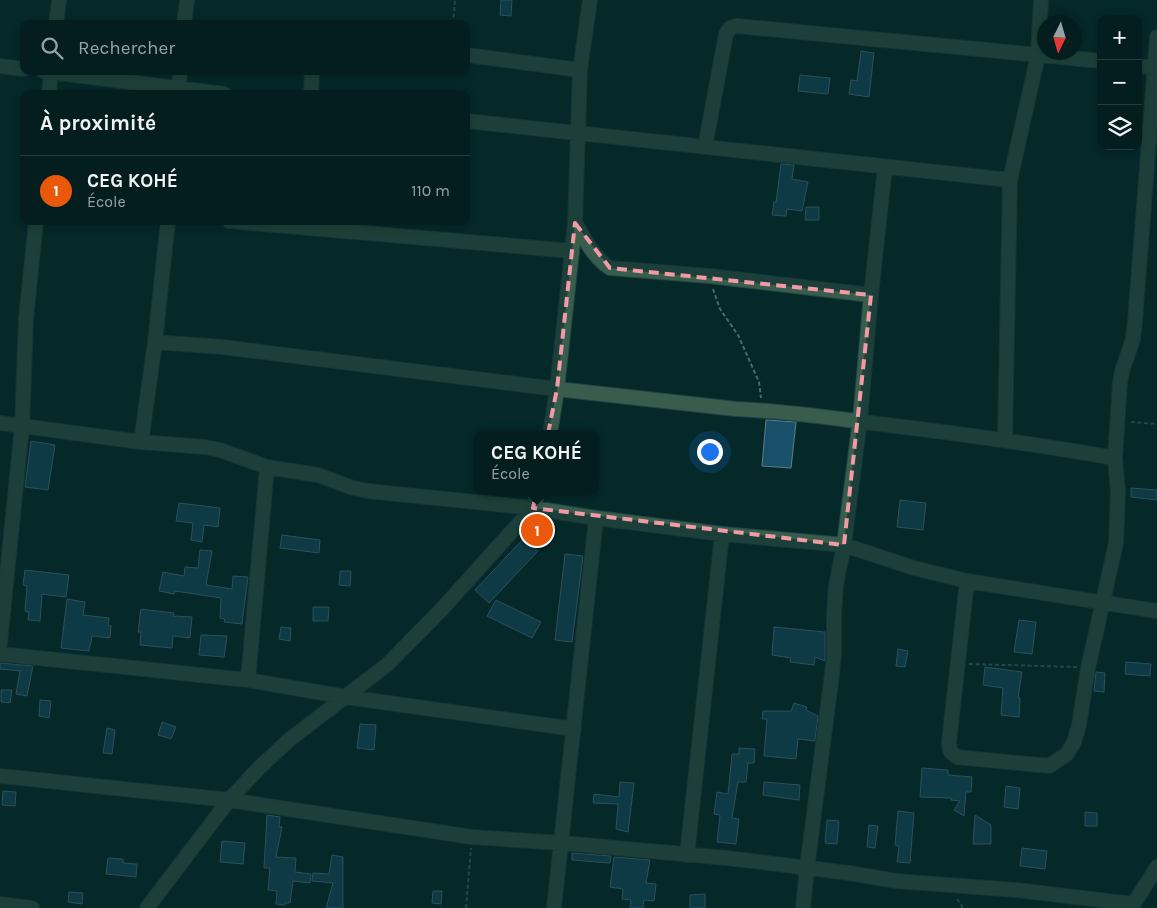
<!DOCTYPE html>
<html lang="fr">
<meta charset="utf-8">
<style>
body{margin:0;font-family:Karla,sans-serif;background:#0d2728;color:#f1f3f6}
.controls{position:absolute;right:15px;top:15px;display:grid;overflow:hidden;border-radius:10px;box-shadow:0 2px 8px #0003}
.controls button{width:45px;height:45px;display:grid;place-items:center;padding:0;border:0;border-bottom:1px solid #253c3d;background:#041e1f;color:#f1f3f6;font:25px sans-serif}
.compass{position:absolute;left:1037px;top:15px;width:45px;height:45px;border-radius:50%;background:#041e1f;box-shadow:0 2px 8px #0003;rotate:185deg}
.you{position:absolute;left:709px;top:451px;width:18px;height:18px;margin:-12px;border:4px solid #fff;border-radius:50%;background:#1a73e8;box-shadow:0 0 0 8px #1a73e833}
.badge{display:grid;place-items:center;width:32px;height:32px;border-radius:50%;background:#ea580c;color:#fff;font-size:16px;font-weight:700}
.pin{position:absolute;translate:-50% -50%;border:2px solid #fff;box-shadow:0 1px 5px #0006}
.popup{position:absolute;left:474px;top:430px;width:125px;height:65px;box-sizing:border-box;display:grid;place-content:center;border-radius:10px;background:#041e1f;filter:drop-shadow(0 1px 4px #0005);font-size:16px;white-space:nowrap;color:#97a2a4}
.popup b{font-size:19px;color:#f1f3f6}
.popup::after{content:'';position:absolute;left:50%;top:100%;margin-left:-10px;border:10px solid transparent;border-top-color:#041e1f}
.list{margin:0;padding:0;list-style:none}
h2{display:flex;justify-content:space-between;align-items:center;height:65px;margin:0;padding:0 20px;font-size:21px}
h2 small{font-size:16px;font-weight:400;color:#97a2a4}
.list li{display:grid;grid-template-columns:32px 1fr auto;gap:15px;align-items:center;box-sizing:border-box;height:70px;padding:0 20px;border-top:1px solid #253c3d}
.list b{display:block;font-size:19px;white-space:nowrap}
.list p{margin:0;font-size:16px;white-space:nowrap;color:#97a2a4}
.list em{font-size:16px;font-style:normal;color:#97a2a4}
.icon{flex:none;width:28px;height:28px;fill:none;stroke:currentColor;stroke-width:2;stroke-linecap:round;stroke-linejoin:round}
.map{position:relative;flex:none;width:1157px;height:908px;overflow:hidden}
.search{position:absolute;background:#041e1f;box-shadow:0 2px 8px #0003;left:20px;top:20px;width:450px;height:55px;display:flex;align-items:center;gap:12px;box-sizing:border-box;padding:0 18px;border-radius:10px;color:#97a2a4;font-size:19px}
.panel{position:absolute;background:#041e1f;box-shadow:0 2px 8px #0003;left:20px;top:90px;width:450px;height:135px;border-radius:10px}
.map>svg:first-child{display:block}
.building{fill:#195069;stroke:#5d7f91}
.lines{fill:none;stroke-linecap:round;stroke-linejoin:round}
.minor-casing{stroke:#244546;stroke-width:16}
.path{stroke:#4b6a6b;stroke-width:2;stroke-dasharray:4 2.5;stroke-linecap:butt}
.minor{stroke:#385d4c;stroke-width:14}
.marked{fill:none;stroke:#f39aa7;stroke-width:4;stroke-dasharray:10 6;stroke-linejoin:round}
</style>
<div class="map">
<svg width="1157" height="908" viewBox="0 0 1157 908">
<rect width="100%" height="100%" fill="#052829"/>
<!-- building -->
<path class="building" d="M501,0H512L511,16L500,15Z
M861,51L874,53L869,97L849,94L851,80L857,81Z
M800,75L830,78L828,94L798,91Z
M781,164L794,165L792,179L808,182L802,211L787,209L786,216L772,215L774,202H776Z
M806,207H819V220H805Z
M766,420L796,422L791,468L762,466Z
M31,441L55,445L48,490L25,487Z
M1131,488L1157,490V500L1131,497Z
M900,500L926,503L923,530L897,527Z
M179,503L220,508L218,527L204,525L202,542L191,540L193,523L176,521Z
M282,535L320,540L319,553L280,548Z
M524,538L538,551L489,603L475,590Z
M200,550L212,551L206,585L232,589L233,576L248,577L242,624L224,622L225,619L220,618L221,598L175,591L174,594L159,591L163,572L184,576L185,567L198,568Z
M565,554L583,556L572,642L555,640Z
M25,570L69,575L66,597L42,594L40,621L28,620L29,612L25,611L27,586L23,585Z
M340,571H351L350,586L339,585Z
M67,599L85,602L83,615L109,618L108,625L111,626L110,638L92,636L89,651L61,648Z
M496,600L541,622L532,638L487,616Z
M313,607H329L328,621H313Z
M141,609L174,613L173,616L192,617L190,638L173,636L172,648L140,645L141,632H138Z
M1019,620L1036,622L1032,654L1014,652Z
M281,627L291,628L290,641L279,639Z
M774,627L825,632V661L815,657L814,665L790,662L791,658L772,655Z
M201,635L227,636L224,657L199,655Z
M898,649L908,651L905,667L896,666Z
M1126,662L1151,664L1150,676L1125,674Z
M0,663L33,666L27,696L16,694L20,671L0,669Z
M985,667L1022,672L1018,698H1020L1019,717L1001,715L1003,688L983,685Z
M1096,672L1105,673L1104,692L1094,691Z
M1,690H12L10,703L1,702Z
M40,700L51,701L49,718L39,716Z
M794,703L807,707L806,710L818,716L815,741L798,739L796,759L764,756L767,719H762L763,711H791Z
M162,722L176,727L171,739L158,735Z
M360,724L376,725L374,750L357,748Z
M107,728L115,730L112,754L103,753Z
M739,748L755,749L754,763H748L746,782H738L732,818L739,819L736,844L717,842L720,815L714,814L717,792L728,794L732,754H739Z
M922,768L948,770V775L972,777L971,792H966L964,816L954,810L960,801L951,800V798L920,797Z
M620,782L634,783L628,832L616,829L618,804L593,803L594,794L619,797Z
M764,782L800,785L799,800L763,795Z
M1006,786L1020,788L1018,809L1004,807Z
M3,791L16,792L15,806L2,805Z
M898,811L914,813L910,863L897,862L899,846L895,845Z
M1085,812L1097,813V826H1085Z
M267,815L280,817L279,827H282L276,857L296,858L295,872L311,874L310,883L293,881L290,903H285V905L276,904L277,891L268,890L270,868H264Z
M975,815L991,825V844H973Z
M827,820L839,821L837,844L825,843Z
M869,825L878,826L875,848L867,847Z
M222,841L245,843L243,864L220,862Z
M1022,848L1047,851L1045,869L1020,866Z
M572,853L611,856L610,863L572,860Z
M332,855L343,857V908H326L333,883L312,881L313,873L329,874Z
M614,857L650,860L646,883L656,884L654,901L644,900L643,908H630L631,900L622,899L623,889L610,887Z
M108,858L123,859V863L137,864L136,877L106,874Z
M433,891H442L441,904L432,903Z
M69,892L83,893L82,904L68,902Z
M705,894V908H690V895Z"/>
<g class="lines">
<!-- minor casing -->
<g class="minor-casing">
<path id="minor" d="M56,24L59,0
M184,24L187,0
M466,55L580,70
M0,66L24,69
M1138,66L1157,68
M43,71L224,94
M179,88L180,71
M49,94L51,71
M311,94L312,71
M466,121L1010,180
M705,147L726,34L730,28L737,26L1101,61
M229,221L572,251
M575,223C585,239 594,258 610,268L710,276L871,295
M155,342L222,347L557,389L736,409C790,411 843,420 896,426C969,435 1042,445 1115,458
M0,423L141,442L205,447L220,450L267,467L318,475L353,488L368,491L533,508L596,518L722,534L844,545L914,568L967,581L1157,611
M550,434L557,389L575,223L580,70L590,0
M1005,439L1010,180L1038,55L1041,0
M141,442L155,342L168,221
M967,581L949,742L950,751L957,757L1049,766L1067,754L1074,742L1079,725L1088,668L1116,543L1118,492L1115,458L1120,383L1122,371L1133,339L1135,321L1157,37
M0,643L22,426L26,319L36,221
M0,654L248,680L346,697L574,729
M248,680L267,467
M0,776L229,800L472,837L561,843L727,858L849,873L896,881L1016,890L1133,904
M687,855L722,534
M0,904L32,908
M147,908L229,800L260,767L289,740L388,664L441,610L533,508L538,491
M554,908L596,518
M803,908L807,868L832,674L834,654V614L836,585L844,545L860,420L871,295L885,167
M1131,908L1157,867"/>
</g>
<!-- path -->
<path class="path" d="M453,24L455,0
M713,289L720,309L738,335L759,382L761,398
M1131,422L1157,424
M969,664L1077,667
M957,899L962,906V908
M466,908L471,848"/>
<!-- minor -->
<use href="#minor" class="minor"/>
</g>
<!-- marked area -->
<path d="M0 0H1157V908H0ZM575,223L610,268L871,295L844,545L533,508L557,389Z" fill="#052829" fill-opacity=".55" fill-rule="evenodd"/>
<path class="marked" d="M575,223L610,268L871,295L844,545L533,508L557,389Z"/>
</svg>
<div class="controls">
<button>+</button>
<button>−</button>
<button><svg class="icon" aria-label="layers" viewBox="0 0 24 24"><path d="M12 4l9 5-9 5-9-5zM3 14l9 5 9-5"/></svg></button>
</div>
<svg class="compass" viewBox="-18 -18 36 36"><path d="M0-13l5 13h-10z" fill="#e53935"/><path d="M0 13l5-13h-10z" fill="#97a2a4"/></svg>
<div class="you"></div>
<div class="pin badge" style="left:537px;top:530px">1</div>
<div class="popup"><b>CEG KOHÉ</b>École</div>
<div class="search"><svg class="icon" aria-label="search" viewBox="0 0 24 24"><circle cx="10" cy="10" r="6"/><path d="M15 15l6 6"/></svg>Rechercher</div>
<section class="panel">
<h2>À proximité<small></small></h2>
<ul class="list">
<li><span class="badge">1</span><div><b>CEG KOHÉ</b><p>École</p></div><em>110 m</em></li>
</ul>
</section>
</div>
